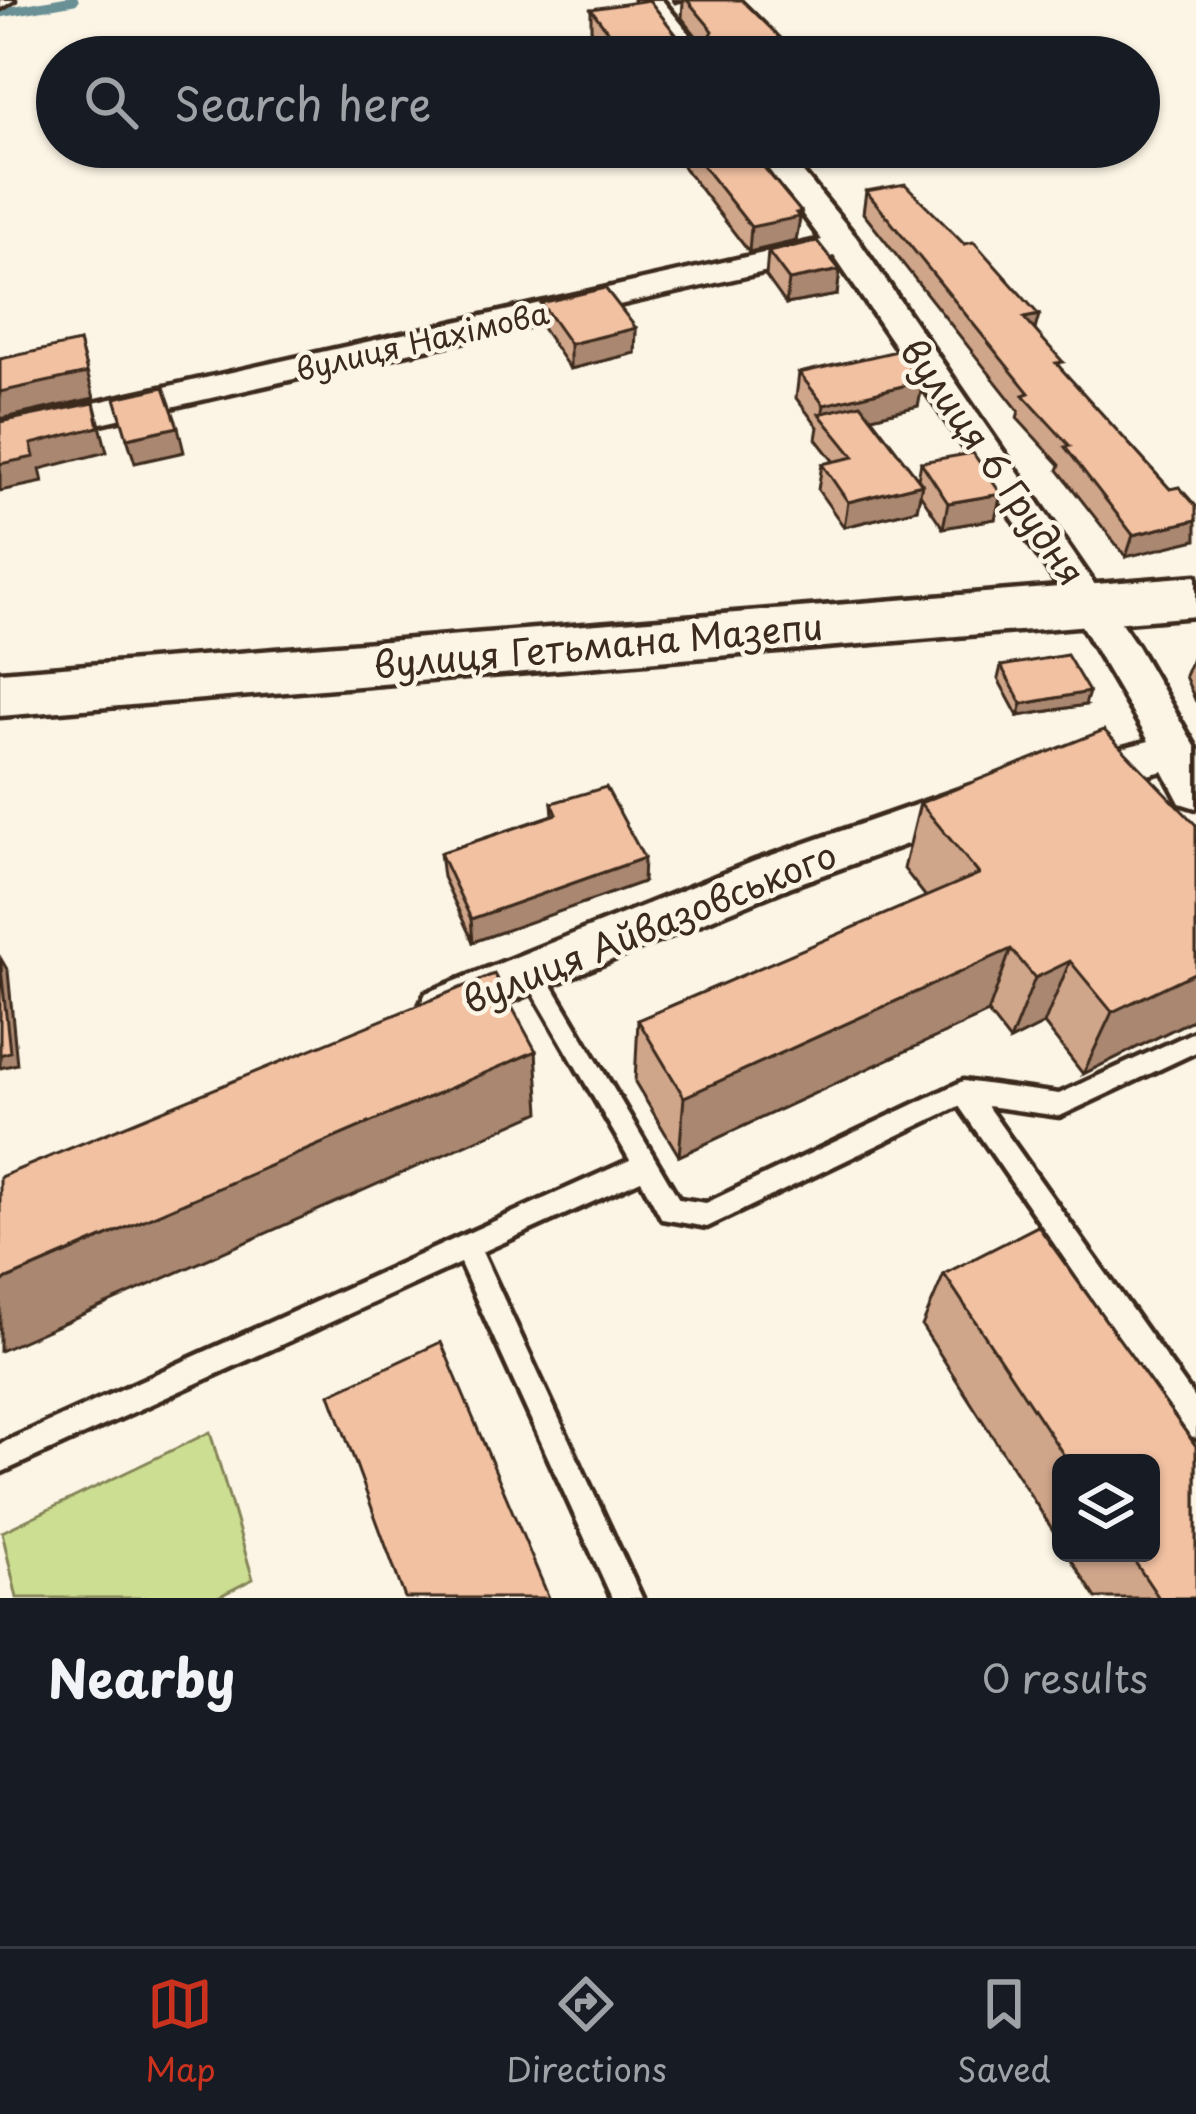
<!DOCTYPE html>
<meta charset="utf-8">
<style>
body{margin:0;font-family:"Playpen Sans",sans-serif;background:#20242c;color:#f1f3f6}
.controls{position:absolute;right:36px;bottom:36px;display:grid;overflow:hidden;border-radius:18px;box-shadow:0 3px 9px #0004}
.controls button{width:108px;height:108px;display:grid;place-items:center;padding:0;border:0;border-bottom:3px solid #363941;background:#171b24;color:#f1f3f6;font:60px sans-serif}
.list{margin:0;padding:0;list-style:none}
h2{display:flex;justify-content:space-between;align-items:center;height:156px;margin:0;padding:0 48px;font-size:51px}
h2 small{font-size:39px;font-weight:400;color:#9ea1a6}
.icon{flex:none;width:66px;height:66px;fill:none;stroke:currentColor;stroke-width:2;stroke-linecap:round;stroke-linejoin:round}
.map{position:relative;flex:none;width:1196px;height:1598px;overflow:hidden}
.search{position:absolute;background:#171b24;box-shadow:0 3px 9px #0004;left:36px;right:36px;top:36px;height:132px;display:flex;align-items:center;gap:30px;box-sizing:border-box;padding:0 42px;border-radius:66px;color:#9ea1a6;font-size:45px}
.sheet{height:348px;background:#171b24}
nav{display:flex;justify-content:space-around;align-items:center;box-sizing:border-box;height:168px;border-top:3px solid #363941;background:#171b24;font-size:33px;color:#9ea1a6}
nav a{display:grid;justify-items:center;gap:6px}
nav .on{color:#c8321e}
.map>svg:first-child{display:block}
.green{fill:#ccde92;stroke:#848458;stroke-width:3}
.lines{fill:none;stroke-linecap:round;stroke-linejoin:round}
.stream{stroke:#699095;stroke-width:9}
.service-casing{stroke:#3b2a1e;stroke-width:9}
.minor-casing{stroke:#3b2a1e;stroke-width:9}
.trunk-casing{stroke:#3b2a1e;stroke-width:9}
.service{fill:#fcf5e5;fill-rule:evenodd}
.minor{fill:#fcf5e5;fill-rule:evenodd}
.trunk{fill:#fcf5e5;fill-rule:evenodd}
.wall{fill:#d0a68b;stroke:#3b2a1e;stroke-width:3}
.shaded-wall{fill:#a98771;stroke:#3b2a1e;stroke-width:3}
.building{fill:#f2c1a2;stroke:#3b2a1e;stroke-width:3}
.labels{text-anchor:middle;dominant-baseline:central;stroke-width:9;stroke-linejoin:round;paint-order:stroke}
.far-street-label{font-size:30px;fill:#3b2a1e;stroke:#fcf5e5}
.street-label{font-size:36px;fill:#3b2a1e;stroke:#fcf5e5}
</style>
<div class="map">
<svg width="1196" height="1598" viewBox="0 0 1196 1598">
<rect width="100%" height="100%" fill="#fcf5e5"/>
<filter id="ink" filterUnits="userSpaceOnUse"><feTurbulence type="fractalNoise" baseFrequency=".00833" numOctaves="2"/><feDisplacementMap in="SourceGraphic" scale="24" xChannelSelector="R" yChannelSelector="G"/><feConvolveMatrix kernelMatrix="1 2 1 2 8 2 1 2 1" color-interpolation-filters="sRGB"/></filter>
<g filter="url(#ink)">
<!-- green -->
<path class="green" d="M210,1432L253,1579L216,1598H17L2,1532Z"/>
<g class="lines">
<!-- stream -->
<path class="stream" d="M0,13L74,0"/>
<!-- service casing -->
<g class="service-casing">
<path id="service" d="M532,962L540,965L679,1199L706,1203L963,1081L1059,1094L1196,1031V1052L1060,1116L987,1106L1196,1400V1438L1186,1434L959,1106L707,1227L662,1219L641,1180L482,1252L642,1598H612L460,1263L0,1473V1444L630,1160L521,972L524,965Z"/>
</g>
<!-- minor casing -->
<g class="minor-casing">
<path id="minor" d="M0,0H14L1,8Z
M636,0H662L708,57H681Z
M752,147H782L856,237L1137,646L1196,748V808L1180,803L1163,771L1074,794L1058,789L1052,777L1058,765L1149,741L1054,579L834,256L0,446V424L822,240Z
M970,786L986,791L993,803L986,815L789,887L444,1029L426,1023L419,1008L426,993L755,861Z"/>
</g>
<!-- trunk casing -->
<g class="trunk-casing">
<path id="trunk" d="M1196,576V616L0,716V672Z"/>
</g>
<!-- service -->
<use href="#service" class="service"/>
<!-- minor -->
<use href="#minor" class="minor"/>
<!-- trunk -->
<use href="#trunk" class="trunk"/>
</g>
<!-- wall -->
<path class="wall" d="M673,0H742L800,57H610L591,31V9L678,37L698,38L682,18L683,1L675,3Z
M668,147H754L753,154L801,212L796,241L749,252Z
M866,191L1035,330L1061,369L1170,489L1126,557L1058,470L1060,465L1017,418L1019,411L863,213Z
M768,252L840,270L837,295L786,304L766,276Z
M541,303L636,328L635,353L570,369L542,328Z
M799,373L923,381L918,406L871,417L918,479L921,462L1001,494L995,519L943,528L920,494L917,509L844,527L818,490L822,464L834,462L816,439L818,427L796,398Z
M1195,651H1196V702L1185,676Z
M1001,666L1085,705L1018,716L998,679Z
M552,803L643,882L473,942L443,877L440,853L553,815Z
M920,803L1196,825V1018L1083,1074L1044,1024L1010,1041L988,1013L679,1156L635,1082L638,1020L926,897L904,869Z
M1038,1226L1196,1446V1598H1096L1067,1553H1151V1463H1061V1543L922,1326L944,1274Z"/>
<!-- shaded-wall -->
<path class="shaded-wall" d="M801,212L796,241L749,252L751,227Z
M840,270L837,295L786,304L789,280Z
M1039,315L1033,337L1024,318Z
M636,328L635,353L570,369V344Z
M79,342L94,398L0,419V392Z
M923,381L918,406L830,427L822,417L824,405Z
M94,403L107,452L40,469L43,482L0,491V464Z
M178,427L184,452L135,463L127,438Z
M922,484L917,509L844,527L848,502Z
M1001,494L995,519L943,528L948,503Z
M1196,520V540L1126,557L1133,535Z
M1089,692L1085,705L1018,716L1022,704Z
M644,858L643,882L473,942L471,919Z
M1011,949L988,1013L679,1156L684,1097Z
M1,959L8,971L17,1064L0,1068Z
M1070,961L1044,1024L1010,1041L1035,978Z
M1196,972V1018L1083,1074L1112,1012Z
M536,1051L540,1112L0,1351V1282Z"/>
<!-- building -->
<path class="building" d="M649,0L678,37L709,39L713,31L687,0H742L800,57H627L591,9Z
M688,147H747L801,212L796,213L799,217L751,227Z
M905,184L964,244L974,242L1039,315L1024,318L1063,362L1056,363L1170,489L1179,487L1196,506V520L1133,535L1065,447L1070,446L1023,395L1029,393L866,191Z
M817,241L840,270L789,280L768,252Z
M605,288L636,328L570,344L541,303Z
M79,342L87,373L0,392V359Z
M897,351L923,381L824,405L799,373Z
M164,387L178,427L127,438L115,398Z
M94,403L99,427L31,444L34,457L0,464V422Z
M861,404L922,484L848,502L822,464L854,457L819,414Z
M973,453L1001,494L948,503L921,462Z
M1067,655L1089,692L1022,704L1001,666Z
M1104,730L1196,825V972L1112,1012L1070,961L1035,978L1011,949L684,1097L638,1020L979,874L920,803Z
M606,787L644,858L471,919L440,853L557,814L552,803Z
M0,959L10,1052L0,1055Z
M494,974L536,1051L0,1282V1177Z
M1038,1226L1196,1446V1598H1159L1129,1553H1151V1463H1069L944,1274Z
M441,1342L549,1598H405L330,1394Z"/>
</g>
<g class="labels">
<!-- far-street labels -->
<g class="far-street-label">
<text transform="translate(422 340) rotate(-13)">вулиця Нахімова</text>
</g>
<!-- street labels -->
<g class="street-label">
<text transform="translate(994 461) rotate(55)">вулиця 6 Грудня</text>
<text transform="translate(598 644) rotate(-5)">вулиця Гетьмана Мазепи</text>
<text transform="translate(649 926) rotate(-22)">вулиця Айвазовського</text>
</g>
</g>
</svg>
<div class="controls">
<button><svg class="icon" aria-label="layers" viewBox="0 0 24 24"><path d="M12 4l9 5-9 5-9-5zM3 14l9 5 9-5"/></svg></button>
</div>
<div class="search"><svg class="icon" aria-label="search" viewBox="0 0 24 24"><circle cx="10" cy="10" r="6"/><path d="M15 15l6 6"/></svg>Search here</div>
</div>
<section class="sheet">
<h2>Nearby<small>0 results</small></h2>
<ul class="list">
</ul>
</section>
<nav>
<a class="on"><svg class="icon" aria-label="map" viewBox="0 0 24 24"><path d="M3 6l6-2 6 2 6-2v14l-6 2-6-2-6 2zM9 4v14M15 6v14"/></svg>Map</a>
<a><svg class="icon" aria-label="directions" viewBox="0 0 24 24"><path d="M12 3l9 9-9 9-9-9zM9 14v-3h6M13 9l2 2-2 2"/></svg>Directions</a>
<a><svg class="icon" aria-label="saved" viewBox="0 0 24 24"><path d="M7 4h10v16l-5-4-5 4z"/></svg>Saved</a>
</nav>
